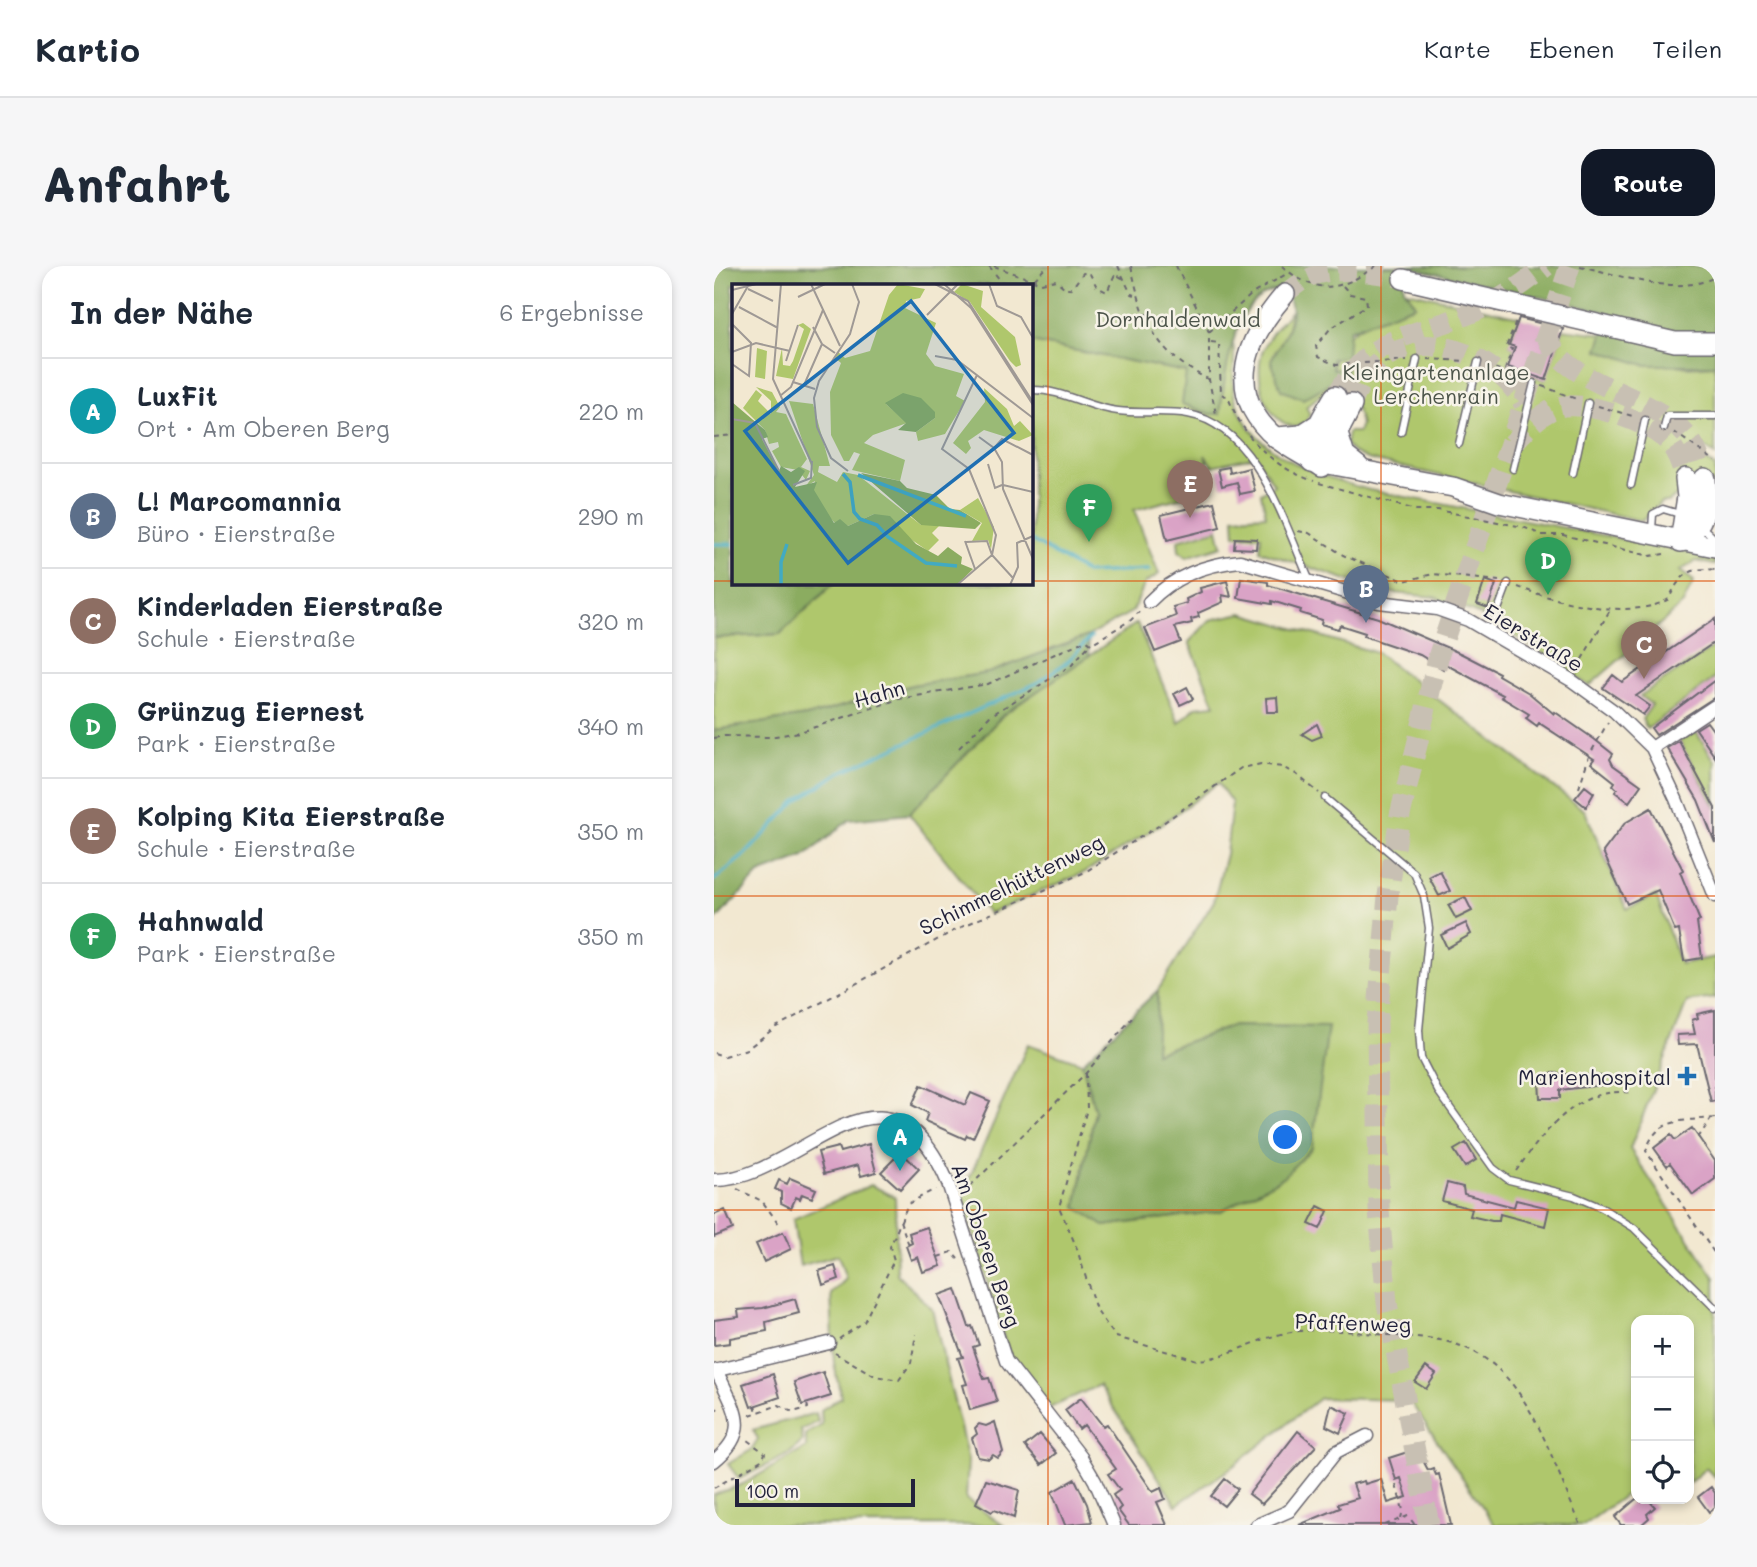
<!DOCTYPE html>
<html lang="de">
<meta charset="utf-8">
<style>
body{margin:0;font-family:Mali,sans-serif;background:#f6f6f7;color:#1f2937}
.controls{position:absolute;right:21px;bottom:21px;display:grid;overflow:hidden;border-radius:14px;box-shadow:0 4px 10px #0003}
.controls button{width:63px;height:63px;display:grid;place-items:center;padding:0;border:0;border-bottom:2px solid #e0e1e3;background:#fff;color:#1f2937;font:35px sans-serif}
.scale{position:absolute;left:21px;bottom:18px;width:180px;box-sizing:border-box;padding-left:7px;border:4px solid #22223b;border-top:0;font-size:19px;line-height:24px;white-space:nowrap;color:#22223b;-webkit-text-stroke:5px #f7f3e8;paint-order:stroke}
.you{position:absolute;left:572px;top:872px;width:24px;height:24px;margin:-18px;border:5px solid #fff;border-radius:50%;background:#1a73e8;box-shadow:0 0 0 10px #1a73e833}
.badge{display:grid;place-items:center;width:46px;height:46px;border-radius:50%;background:#111827;color:#fff;font-size:23px;font-weight:700}
.pin{position:absolute;translate:-50% -58px;filter:drop-shadow(0 2px 4px #0008)}
.pin::after{content:'';position:absolute;top:37px;width:24px;height:21px;background:inherit;clip-path:polygon(0 0,100% 0,50% 100%)}
.list{margin:0;padding:0;list-style:none}
h2{display:flex;justify-content:space-between;align-items:center;height:91px;margin:0;padding:0 28px;font-size:30px}
h2 small{font-size:23px;font-weight:400;color:#747a83}
.list li{display:grid;grid-template-columns:46px 1fr auto;gap:21px;align-items:center;box-sizing:border-box;height:105px;padding:0 28px;border-top:2px solid #e0e1e3}
.list b{display:block;font-size:26px;white-space:nowrap}
.list p{margin:0;font-size:23px;white-space:nowrap;color:#747a83}
.list em{font-size:23px;font-style:normal;color:#747a83}
.icon{flex:none;width:38px;height:38px;fill:none;stroke:currentColor;stroke-width:2;stroke-linecap:round;stroke-linejoin:round}
.map{position:relative;flex:none;width:1001px;height:1259px;overflow:hidden;border-radius:21px}
header{display:flex;align-items:center;gap:42px;box-sizing:border-box;height:98px;padding:0 35px;background:#fff;border-bottom:2px solid #e0e1e3}
header strong{font-size:33px}
nav{display:flex;gap:38px;margin-inline-start:auto;font-size:24px}
.intro{display:flex;align-items:center;justify-content:space-between;box-sizing:border-box;height:168px;padding:0 42px}
h1{margin:0;font-size:49px}
.button{padding:18px 32px;border-radius:21px;background:#111827;color:#fff;font-size:24px;font-weight:700}
main{display:flex;gap:42px;padding:0 42px}
aside{flex:1;background:#fff;border-radius:21px;box-shadow:0 4px 10px #0003}
.map>svg:first-child{display:block}
.green{fill:#afc76c;stroke:#687454;stroke-width:2}
.forest{fill:#8bac60;stroke:#56674e;stroke-width:2}
.lines{fill:none;stroke-linecap:round;stroke-linejoin:round}
.stream{stroke:#42aac2;stroke-width:3.5}
.building{fill:#daa3c6}
.secondary-tunnel{stroke:#c8c0b3;stroke-width:19;stroke-dasharray:19 10;stroke-linecap:butt}
.primary-tunnel{stroke:#c8c0b3;stroke-width:21;stroke-dasharray:21 10;stroke-linecap:butt}
.service-casing{stroke:#6b6770;stroke-width:9}
.minor-casing{stroke:#6b6770;stroke-width:15}
.secondary-casing{stroke:#6b6770;stroke-width:22}
.primary-casing{stroke:#6b6770;stroke-width:24}
.path{stroke:#6b6770;stroke-width:2;stroke-dasharray:5 5;stroke-linecap:butt}
.service{stroke:#fff;stroke-width:6}
.minor{stroke:#fff;stroke-width:12}
.secondary{stroke:#fff;stroke-width:19}
.primary{stroke:#fff;stroke-width:21}
.grid{fill:none;stroke:#de560e;stroke-width:2;stroke-opacity:0.55}
.poi-dot{fill:#1f6fb2;stroke:#f7f3e8;stroke-width:2.5}
.labels{text-anchor:middle;dominant-baseline:central;stroke-width:5;stroke-linejoin:round;paint-order:stroke}
.park-label{font-size:21px;fill:#4c544a;stroke:#f7f3e8}
.street-label{font-size:21px;fill:#22223b;stroke:#f7f3e8}
.poi-label{font-size:21px;fill:#22223b;stroke:#f7f3e8;text-anchor:end}
.inset-river{fill:none;stroke:#42aac2;stroke-width:3.5}
.inset-road{fill:none;stroke:#9f9995;stroke-width:2}
.view{fill:#1f6fb2;fill-opacity:0.15;stroke:#1f6fb2;stroke-width:3.5}
.inset-edge{fill:none;stroke:#22223b;stroke-width:3.5}
</style>
<header>
<strong>Kartio</strong>
<nav><a>Karte</a><a>Ebenen</a><a>Teilen</a></nav>
</header>
<div class="intro"><h1>Anfahrt</h1><a class="button">Route</a></div>
<main>
<aside>
<h2>In der Nähe<small>6 Ergebnisse</small></h2>
<ul class="list">
<li><span class="badge" style="background:#0f9aa8">A</span><div><b>LuxFit</b><p>Ort · Am Oberen Berg</p></div><em>220 m</em></li>
<li><span class="badge" style="background:#5c6f8a">B</span><div><b>L! Marcomannia</b><p>Büro · Eierstraße</p></div><em>290 m</em></li>
<li><span class="badge" style="background:#8d6e63">C</span><div><b>Kinderladen Eierstraße</b><p>Schule · Eierstraße</p></div><em>320 m</em></li>
<li><span class="badge" style="background:#2e9e5b">D</span><div><b>Grünzug Eiernest</b><p>Park · Eierstraße</p></div><em>340 m</em></li>
<li><span class="badge" style="background:#8d6e63">E</span><div><b>Kolping Kita Eierstraße</b><p>Schule · Eierstraße</p></div><em>350 m</em></li>
<li><span class="badge" style="background:#2e9e5b">F</span><div><b>Hahnwald</b><p>Park · Eierstraße</p></div><em>350 m</em></li>
</ul>
</aside>
<div class="map">
<svg width="1001" height="1259" viewBox="0 0 1001 1259">
<rect width="100%" height="100%" fill="#f7f3e8"/>
<filter id="ink" filterUnits="userSpaceOnUse"><feTurbulence type="fractalNoise" baseFrequency=".0143" numOctaves="2"/><feDisplacementMap in="SourceGraphic" scale="14" xChannelSelector="R" yChannelSelector="G"/><feConvolveMatrix kernelMatrix="1 2 1 2 8 2 1 2 1" color-interpolation-filters="sRGB"/></filter>
<filter id="wash" filterUnits="userSpaceOnUse"><feTurbulence type="fractalNoise" baseFrequency=".00686" numOctaves="4" result="noise"/><feDisplacementMap in="SourceGraphic" scale="28" xChannelSelector="R" yChannelSelector="G"/><feGaussianBlur stdDeviation="1.57" result="paint"/><feColorMatrix in="noise" values="0 0 0 0 0 0 0 0 0 0 0 0 0 0 0 0 0 1.4 0 .05"/><feComposite in="paint" operator="in"/></filter>
<g filter="url(#wash)">
<rect width="100%" height="100%" fill="#f2e8d1"/>
<!-- green -->
<path class="green" d="M693,25L806,51L796,79L801,81L794,101L831,114L849,63L890,68L884,83L973,101L1001,99V189L985,177L983,186L1001,201V216L963,229L955,236H947L928,255L653,193L638,186L632,178L634,166H644L647,158L642,142L614,128L606,129L592,141L596,148L592,156L582,161C551,157 539,110 549,84C555,68 567,57 578,44L573,65L557,94L589,133L615,118L632,102L619,104C618,60 668,52 701,39Z
M518,75C523,85 517,113 520,128C533,188 605,210 655,224L1001,291V299L982,295L966,305L980,315L969,338L875,420L824,384L762,347L720,331L670,326L546,285L547,270L521,269L520,251L552,249L547,227L560,219L542,190L498,200L491,189L498,223L420,244L445,308L431,317L419,345L374,370L274,407L198,419L99,449L0,464V372L66,368L120,317H317V76L472,106L511,108Z
M504,263L508,280L473,291L465,285L464,274Z
M528,347L663,387L871,545L913,643L942,629L966,698L1001,691V732L973,736L916,883L1001,1012V1212L992,1202L975,1217V1054H922V1221L870,1259H781L695,1134L606,1132L514,1204L462,1239L385,1119L329,1145L300,1107L248,929L314,778L368,797L381,845L362,941L390,960L507,945L614,761L519,760L441,787L444,724L500,635L512,588L518,537L504,517L449,557L371,606L275,648L195,548L290,448L423,357L465,457L482,441L501,439L475,376L496,354Z
M1001,380V412L933,463L928,453L938,439L926,430Z
M982,466L1001,495V540L965,475Z
M157,919L181,931L183,1008L218,1043L254,1194L252,1233L289,1259H0V1229L29,1218L92,1182V1168L108,1159L107,1144L127,1131L120,1097L117,1028L132,1013L124,989L86,1000L79,953Z
M102,1147L104,1156L87,1164L89,1175L75,1188L25,1213L14,1198L37,1184L44,1173L39,1164Z"/>
<!-- forest -->
<path class="forest" d="M0,0H1001V99H931L884,84L896,47L699,2L689,8L690,22L701,39L635,64L633,90L618,93L619,103L633,102L631,121L615,118L589,133L567,124L557,94C569,72 592,41 566,24C517,29 511,111 506,148H496L468,138L472,106L317,76V19H19V317H120L66,368L0,372Z
M374,370L375,390L290,448L195,548L135,554L90,591L45,608L0,656V464L99,449L198,419L274,407Z
M444,724L441,787L519,760L614,761L598,882L568,912L507,945L390,960L362,941L381,845L368,797Z"/>
<g class="lines">
<!-- stream -->
<path class="stream" d="M317,274L373,307L435,304
M0,278H19
M0,614L32,588L82,535L125,507L323,417L353,396L377,371"/>
</g>
<g id="blocks">
<!-- building -->
<path class="building" d="M805,52L849,63L832,114L794,101L801,81L795,79Z
M515,201L516,207L535,202L541,225L526,228L523,216L508,220L504,203Z
M500,236L506,261L453,274L447,249Z
M521,272L543,273L542,283L520,282Z
M527,312L554,316V319L664,352L748,388L785,407L784,409L815,427L840,448L841,446L880,473L899,488L896,493L899,499L927,519L915,536L901,526L903,523L899,519L901,516L877,497L880,493L825,457L823,460L812,452L815,448L787,431L789,429L731,398L729,403L706,389L650,370L651,367L626,359L624,363L607,358L608,354L586,347L587,344L558,335V338L524,332Z
M771,314L782,318L774,342L763,338Z
M513,315L517,331L508,329L509,336L484,347L485,351L477,353L478,357L461,361L467,376L441,386L431,362L462,350L459,341L473,337L472,333L487,326L486,322Z
M1001,353V376L922,430L936,440L929,449L889,422L899,409L908,416Z
M1001,414V431L942,469L937,462Z
M473,421L479,433L466,439L460,428Z
M563,431L564,446H553L552,432Z
M993,456L1001,467V491L982,463Z
M603,458L608,470L598,474L588,468Z
M965,475L1001,542V577L984,534L953,482Z
M871,520L880,527L872,541L861,532Z
M937,542L969,604L966,606L986,655L983,656L988,692L970,695L965,664L961,665L944,624L913,638L889,586L911,557Z
M726,605L736,625L725,630L715,611Z
M751,631L758,645L742,653L734,639Z
M752,657L757,668L733,682L727,669Z
M1001,744V835L997,836L983,778L964,779L963,769L981,768L978,754L984,752L983,748Z
M837,807L887,810L888,819L846,824V832H826L825,814H838Z
M207,819L251,839L257,827L276,835L259,872L253,869L251,873L211,855L214,847L198,839Z
M978,862L1001,895V913L979,929L956,897L953,900L940,882L957,869L961,874Z
M752,877L762,894L751,901L740,884Z
M155,878L162,906L147,910L144,899L110,908L104,886L124,881L126,886Z
M187,886L205,903L186,923L167,906Z
M76,912L102,923L98,932L88,928L86,933L82,931L77,942L67,937V926L61,923L65,914L73,918Z
M733,917L749,921L750,928L800,941L802,934L835,942L831,960L786,948L785,955H778L756,950L758,943L728,935Z
M604,940L614,945L606,963L595,958Z
M11,944L19,963L0,971V949Z
M213,961L227,1000L209,1006L204,991L197,994L192,980L198,977L195,967Z
M69,966L77,983L50,996L42,978Z
M121,1000L125,1013L109,1019L105,1005Z
M242,1023L255,1061L258,1060L265,1079L259,1081L270,1113L275,1112L283,1136L256,1144L249,1119L253,1118L244,1092L249,1091L225,1029Z
M81,1033L85,1047L52,1056L53,1065L16,1072V1077L0,1079V1054L25,1051L24,1044L49,1042Z
M712,1101L722,1108L712,1123L701,1116Z
M109,1106L117,1130L88,1139L80,1116Z
M59,1108L66,1131L37,1141L29,1118Z
M367,1132L389,1160L393,1158L439,1226L447,1222L451,1233L443,1236L453,1259H415L404,1244L407,1241L399,1229L406,1224L394,1208L402,1203L370,1159L365,1163L351,1144Z
M617,1139L635,1147L626,1167L612,1160Z
M281,1156L289,1186L284,1192L279,1189L275,1193L264,1191L258,1172L263,1168L261,1162L265,1158L272,1160Z
M584,1165L602,1180L548,1238L535,1228Z
M326,1168L342,1187L327,1199L311,1180Z
M703,1183L714,1204L719,1202L722,1209L725,1208L737,1259H585L626,1242L624,1238L644,1232L639,1218L650,1215L651,1218L667,1213L674,1237L693,1231L687,1212L682,1214L675,1192Z
M361,1213L373,1238L378,1256L351,1259L338,1226Z
M511,1213L524,1223L510,1240L497,1230Z
M272,1214L305,1224L300,1252L280,1244L278,1246L262,1237Z
M997,1221L1001,1227V1241L995,1246L984,1231Z
M922,1233H934L941,1241L933,1248L935,1252L927,1259H907L901,1251Z"/>
</g>
</g>
<g filter="url(#ink)">
<use href="#blocks" fill-opacity="0" stroke="#6b6770" stroke-width="2"/>
<g class="lines">
<!-- secondary-tunnel -->
<path class="secondary-tunnel" d="M571,28C578,23 586,16 594,12C621,0 661,7 689,13"/>
<!-- primary-tunnel -->
<path class="primary-tunnel" d="M832,68C850,125 951,125 981,182C986,191 988,203 991,213
M621,131C662,64 694,74 759,46C785,35 810,18 832,0
M637,139C643,125 648,112 658,102C703,55 784,89 810,138
M798,178C812,164 829,143 850,140C877,137 928,154 949,171C962,181 967,198 972,213
M715,1259L673,1037L665,944L663,756L674,630L686,549L725,388L856,0"/>
<!-- service casing -->
<g class="service-casing">
<path id="service" d="M317,124C349,123 374,142 404,145C428,148 451,144 474,148C542,160 570,257 595,313
M950,162L953,150H1001
M687,166L703,93
M745,178L764,96
M799,203L820,117
M859,207L874,137
M917,219L931,154
M987,260L1001,273
M938,264L939,248L949,243L969,249
M776,365L794,317
M611,532L700,607L710,630L715,662L705,764L707,792L724,825L779,902L795,914L860,930L888,942L920,962L1001,1042"/>
</g>
<!-- minor casing -->
<g class="minor-casing">
<path id="minor" d="M435,336C459,311 492,298 526,295L665,336L723,343L754,354L857,414L900,445L938,482L962,533L1001,630
M938,482L1001,440
M0,914C86,915 172,771 234,917L292,1095L367,1191L381,1215L400,1259
M0,1105L115,1077
M0,1195C38,1165 21,1144 3,1106
M543,1259L575,1245L622,1186L653,1170"/>
</g>
<!-- secondary casing -->
<g class="secondary-casing">
<path id="secondary" d="M689,13L961,76H1001
M571,28C533,72 508,126 562,172C576,183 593,191 608,201
M598,195L739,221L785,237L1001,281"/>
</g>
<!-- primary casing -->
<g class="primary-casing">
<path id="primary" d="M623,168L630,190L644,201
M563,172L587,170L604,159
M598,195C618,180 626,161 637,139
M598,195C596,170 609,151 621,131
M967,275C991,258 993,242 991,213
M967,275L974,231L972,213"/>
</g>
<!-- path -->
<path class="path" d="M275,0L290,19
M280,0L327,17L342,14L352,23L358,22L369,7L376,8L383,21L393,26L401,8L410,13
M404,0L417,28L422,29
M417,0C429,55 441,87 494,113
M462,0L495,66V114L502,148
M568,0C602,30 627,25 662,0
M866,0C907,9 961,31 1001,11
M302,19L317,17L333,0
M629,20L636,28L652,31L653,39L616,63L602,80L604,91L622,99L693,94
M429,49L436,48L448,55L464,48L476,55L479,49H487
M495,66L538,28L574,7
M497,76L505,77L507,128L514,131C529,171 559,202 600,215
M713,93L753,95
M772,99L813,114
M791,104L798,83L792,81L802,55
M828,120L865,134
M884,140L922,151
M960,166L1001,195
M0,171L19,169
M605,217L702,244H724L809,261L828,269H849L936,290L950,288
M584,265L595,267L629,289L690,315L719,308L785,315
M804,321C844,336 917,355 955,333C965,310 976,300 1001,304
M863,402L896,344
M0,472L10,470L55,471L86,466L185,433L274,418L372,374L377,378L417,354L425,346
M245,482L276,450L357,400L376,378
M865,522L875,490L894,456
M0,787L10,790L33,783L62,761L245,662L371,606L449,557L527,502L547,498L568,501L582,508L605,527
M372,807L373,843L345,941L362,980L382,1044L402,1071L483,1094C517,1092 548,1068 585,1065C614,1062 646,1067 675,1069C697,1071 723,1071 744,1079C817,1103 837,1198 867,1259
M1001,852C970,855 942,851 932,885L1001,988
M984,872L997,853
M802,905C831,865 865,818 920,827
M23,923L48,935L65,958
M249,927L372,807L418,752
M186,955L195,979
M224,991L238,986L244,993
M125,1073L150,1056L180,994L176,981L194,938L221,923
M121,1087L161,1110L185,1114L197,1097L202,1068
M41,1139L43,1146
M0,1145L6,1141
M36,1149L65,1139L79,1146L94,1142L93,1138
M682,1219L689,1244L687,1252
M0,1222L49,1193L51,1187L33,1174
M671,1259L694,1250L701,1259"/>
<!-- service -->
<use href="#service" class="service"/>
<!-- minor -->
<use href="#minor" class="minor"/>
<!-- secondary -->
<use href="#secondary" class="secondary"/>
<!-- primary -->
<use href="#primary" class="primary"/>
</g>
</g>
<!-- grid -->
<path class="grid" d="M334,0V1259M667,0V1259M0,315H19M317,315H1001M0,630H1001M0,944H1001"/>
<!-- markers -->
<path class="poi-dot" d="M969.5 799.5h7v7h7v7h-7v7h-7v-7h-7v-7h7z"/>
<g class="labels">
<!-- park labels -->
<g class="park-label">
<text x="464" y="52">Dornhaldenwald</text>
<text x="722" y="105">Kleingartenanlage<tspan x="722" dy="24">Lerchenrain</tspan></text>
</g>
<!-- street labels -->
<g class="street-label">
<text transform="translate(820 371) rotate(31)">Eierstraße</text>
<text transform="translate(165 427) rotate(-16)">Hahn</text>
<text transform="translate(297 618) rotate(-26)">Schimmelhüttenweg</text>
<text transform="translate(273 979) rotate(71)">Am Oberen Berg</text>
<text transform="translate(639 1056) rotate(2)">Pfaffenweg</text>
</g>
<!-- poi labels -->
<g class="poi-label">
<text x="957" y="810">Marienhospital</text>
</g>
</g>
<!-- overview -->
<g transform="translate(18 18)">
<rect width="301" height="301" fill="#f2e8d1"/>
<path d="M166,0L193,5L188,14L174,17L173,24L204,39L194,70L203,82L232,90L224,112L233,117L213,150L186,157L184,148L203,134L154,120L175,139L141,151L132,159L173,176L168,197L120,186L128,170L122,168L117,177H112L99,151L98,108L109,79L102,73L106,68L113,74L138,67L157,11ZM230,0L251,7L249,23L283,53L289,81L284,83L278,77L238,18L222,8ZM71,39L79,45L61,95L44,92L50,64L51,81L58,82L61,77L72,45L66,41ZM25,64L35,67L33,95L23,93ZM24,103L40,108L48,123L44,128L54,130L75,175L69,183L78,187L74,196L66,186L49,183L40,167L47,163L46,158L37,160L33,146L11,124L24,106L30,111L26,117L39,130V117ZM252,104L275,125L282,142L288,137L301,151L287,157L252,146L236,157L239,164L234,170L221,159L253,118ZM57,117L81,120L98,182H87L86,188L105,198L111,188L126,191L189,241H208L200,249L207,256L196,267L142,230L116,242L103,239L94,230L81,206L83,197L73,203L82,191ZM246,214L262,243L259,265L256,256L240,257L250,239L228,226Z" fill="#afc76c"/>
<path d="M171,109L189,114L203,128V134L184,148L166,146L174,139L153,119ZM0,118L33,146L36,153L30,155L47,187L49,182L59,188L67,183L73,187L63,203L85,198L82,206L102,239L108,235L116,242L142,230L158,232L184,260L206,272L216,263L230,273L229,280L241,285L225,301H0ZM129,189L168,197L175,204L204,211L218,225L228,226L249,239L243,245L189,241Z" fill="#8bac60"/>
<path class="inset-river" d="M111,190L118,198L122,228L128,235L145,241L156,253L194,279L225,282M126,191L234,232M49,301V278L55,260"/>
<path class="inset-road" d="M49,0L41,95L80,180M79,0L108,62M203,0L236,17L301,118M212,0L239,24L301,121M257,0L265,22L289,33L301,54M16,5L41,17M0,6L24,0M66,13L93,0M7,23L46,44M0,30L16,2M195,31L226,0M0,40L19,59L17,92L0,80M81,43L90,60L103,69M0,68L24,59L58,67M203,72L225,76L301,134M54,77L66,41M61,98L83,105M72,101L90,60M48,112L59,103L91,26M0,135L23,139L47,187M247,153L262,164L270,178L271,205L301,275M262,164L270,155L301,171M256,180L263,204L270,201M116,187L99,174L85,143L82,114L87,97L118,50L127,18L120,0M61,201L79,194L80,177M271,201L301,208M233,257L243,285M234,258L255,257L260,271L281,294M225,301L260,271L264,251L237,185L210,165L245,91M278,301L286,283L285,259L301,252"/>
<path class="view" d="M179,17L282,149L116,279L13,147Z"/>
<rect width="301" height="301" class="inset-edge"/>
</g>
</svg>
<div class="controls">
<button>+</button>
<button>−</button>
<button><svg class="icon" aria-label="locate" viewBox="0 0 24 24"><circle cx="12" cy="12" r="6"/><path d="M12 2v4M12 18v4M2 12h4M18 12h4"/></svg></button>
</div>
<div class="scale">100 m</div>
<div class="you"></div>
<div class="pin badge" style="left:186px;top:905px;background:#0f9aa8">A</div>
<div class="pin badge" style="left:652px;top:357px;background:#5c6f8a">B</div>
<div class="pin badge" style="left:930px;top:413px;background:#8d6e63">C</div>
<div class="pin badge" style="left:834px;top:329px;background:#2e9e5b">D</div>
<div class="pin badge" style="left:476px;top:252px;background:#8d6e63">E</div>
<div class="pin badge" style="left:375px;top:276px;background:#2e9e5b">F</div>
</div>
</main>
